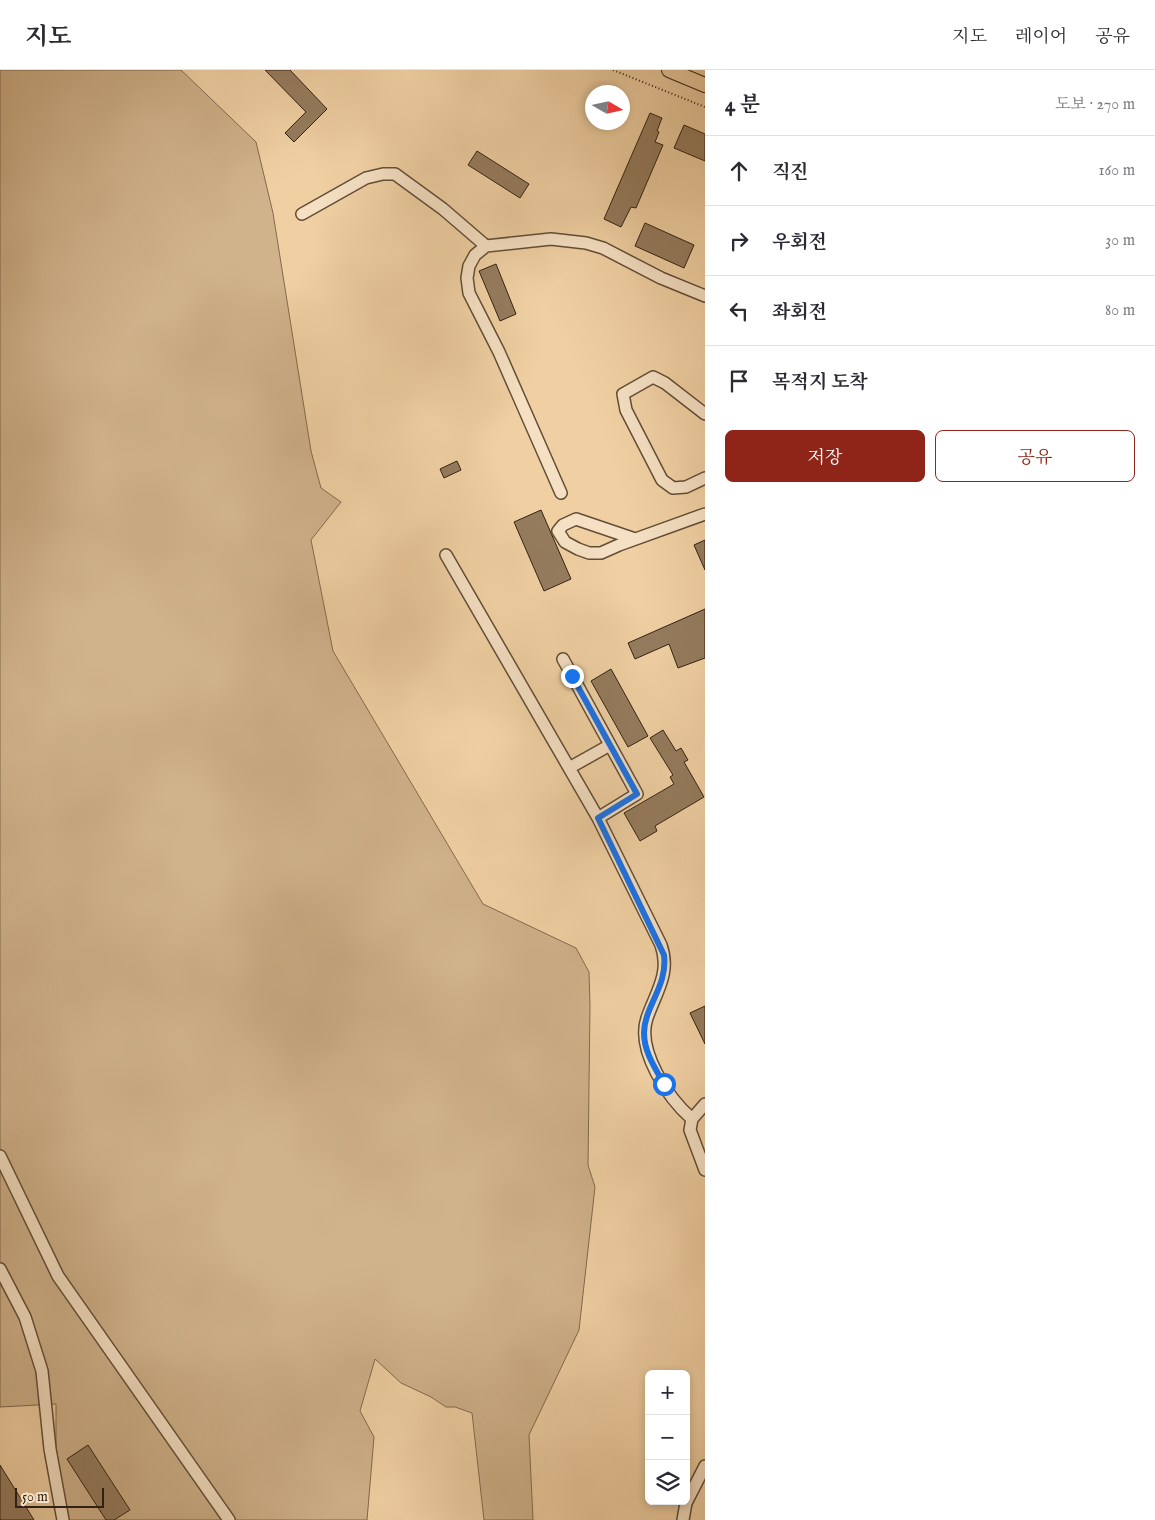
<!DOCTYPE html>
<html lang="ko">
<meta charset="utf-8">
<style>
body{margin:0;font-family:"IM FELL English","Noto Serif KR",serif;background:#f2f2f3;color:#2b2b33}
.controls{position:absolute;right:15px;bottom:15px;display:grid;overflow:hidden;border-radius:8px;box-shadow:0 2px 8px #0003}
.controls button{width:45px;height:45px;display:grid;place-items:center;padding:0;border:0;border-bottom:1px solid #e1e1e2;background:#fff;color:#2b2b33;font:25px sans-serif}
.compass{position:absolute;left:585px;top:15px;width:45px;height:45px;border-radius:50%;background:#fff;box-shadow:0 2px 8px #0003;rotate:99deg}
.scale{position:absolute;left:15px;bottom:12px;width:89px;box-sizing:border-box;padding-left:5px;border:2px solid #332213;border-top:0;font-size:14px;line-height:18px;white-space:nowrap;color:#332213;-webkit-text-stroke:4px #f5e0c3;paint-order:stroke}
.stop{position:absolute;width:15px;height:15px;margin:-11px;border:4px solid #1a73e8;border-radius:50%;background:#fff}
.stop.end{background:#1a73e8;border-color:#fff;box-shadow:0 1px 5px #0008}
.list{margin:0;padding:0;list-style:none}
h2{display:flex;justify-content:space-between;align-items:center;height:65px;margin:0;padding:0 20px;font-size:21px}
h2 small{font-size:16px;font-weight:400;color:#7c7c81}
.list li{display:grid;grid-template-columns:32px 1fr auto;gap:15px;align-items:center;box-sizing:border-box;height:70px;padding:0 20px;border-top:1px solid #e1e1e2}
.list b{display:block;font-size:19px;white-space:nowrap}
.list em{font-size:16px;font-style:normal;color:#7c7c81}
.actions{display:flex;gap:10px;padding:15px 20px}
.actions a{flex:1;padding:11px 0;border:1px solid #8f2418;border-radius:8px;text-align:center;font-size:18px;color:#8f2418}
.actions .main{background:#8f2418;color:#fff}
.icon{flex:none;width:28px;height:28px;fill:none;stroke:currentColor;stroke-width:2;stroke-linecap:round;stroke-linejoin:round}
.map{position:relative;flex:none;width:705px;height:1450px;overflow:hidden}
header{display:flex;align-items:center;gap:30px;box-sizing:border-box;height:70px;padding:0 25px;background:#fff;border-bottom:1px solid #e1e1e2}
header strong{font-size:24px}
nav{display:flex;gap:28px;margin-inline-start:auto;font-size:18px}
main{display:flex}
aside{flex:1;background:#fff}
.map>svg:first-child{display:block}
.green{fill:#d0b28b;stroke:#826a4f}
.building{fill:#957c5e;stroke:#332213}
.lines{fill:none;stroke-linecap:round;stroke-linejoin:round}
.minor-casing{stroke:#624e37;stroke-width:14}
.major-casing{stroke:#332213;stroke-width:16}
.path{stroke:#332213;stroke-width:2;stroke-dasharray:1 2.5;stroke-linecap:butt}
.minor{stroke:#f5e0c3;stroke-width:11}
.major{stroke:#f0d0a3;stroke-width:14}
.route{stroke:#1a73e8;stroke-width:6}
</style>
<header>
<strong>지도</strong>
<nav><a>지도</a><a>레이어</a><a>공유</a></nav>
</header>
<main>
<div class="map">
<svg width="705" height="1450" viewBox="0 0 705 1450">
<rect width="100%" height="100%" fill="#f0d0a3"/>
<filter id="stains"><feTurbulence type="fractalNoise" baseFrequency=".004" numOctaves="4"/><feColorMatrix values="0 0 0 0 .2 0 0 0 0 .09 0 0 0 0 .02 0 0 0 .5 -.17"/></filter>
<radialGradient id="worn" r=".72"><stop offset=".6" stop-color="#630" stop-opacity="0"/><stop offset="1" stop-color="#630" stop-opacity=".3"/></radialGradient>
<!-- green -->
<path class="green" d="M0,0H181L256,72L273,143L311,381L321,418L341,432L311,470L333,581L483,834L576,878L589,902L590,936L588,1095L595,1117L579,1260L529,1365L533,1450H484L472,1343L455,1337H446L431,1327L401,1313L375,1289L360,1341L374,1367L367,1450H67L56,1394V1334L0,1337Z"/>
<!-- building -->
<path class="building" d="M265,0H290L327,39L294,72L285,63L306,42Z
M650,43L662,48L657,61L659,62L655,72L663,75L636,138L631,137L621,157L604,149Z
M684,55L705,64V91L674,78Z
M477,81L529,114L520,128L468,95Z
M645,153L694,175L684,198L635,176Z
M496,194L516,244L500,251L479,201Z
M457,391L461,400L444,408L440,399Z
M541,440L571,509L544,521L514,452Z
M705,470V500L694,475Z
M705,539V588L678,598L669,574L635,589L628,573Z
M611,599L648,666L628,677L591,611Z
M663,660L676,681L681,678L688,690L684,692L704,727L655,756L657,761L640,771L624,743L674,714L670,707L673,705L650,668Z
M705,936V974L690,943Z
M88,1375L130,1440L114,1450H106L67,1389Z
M0,1395L34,1450H0Z"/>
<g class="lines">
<!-- minor casing -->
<g class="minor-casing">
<path id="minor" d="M302,144L366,108L383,104H395L443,139L486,176
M705,344L665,313L653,307L623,324L626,340L662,410L673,418L686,417L705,408
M561,423L499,282L469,223L467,208L469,196L475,185L486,176L551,169L586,173L603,178L661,208L705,226
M635,469L576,449L563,455L558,461L565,472L578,479L589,483H601L619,475L705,444
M446,485L598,748L661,875C671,903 656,922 647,948C636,980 668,1028 692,1049
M563,589L637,724L598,748
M569,698L610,675
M705,1034L692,1049L690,1060L705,1100
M0,1086L58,1206L229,1450
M0,1199L25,1247L42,1301L50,1379L63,1450
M683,1450L686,1433L705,1396"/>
</g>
<!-- major casing -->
<g class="major-casing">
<path id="major" d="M669,0L705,15"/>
</g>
<!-- path -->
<path class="path" d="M613,0L705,37"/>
<!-- minor -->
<use href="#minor" class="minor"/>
<!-- major -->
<use href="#major" class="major"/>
</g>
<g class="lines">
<!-- route -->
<path class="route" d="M572,606L637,724L598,748L664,885C668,916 644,937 644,963C644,982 655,998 664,1014"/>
</g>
<rect width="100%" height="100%" filter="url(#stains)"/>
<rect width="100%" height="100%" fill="url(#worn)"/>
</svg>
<div class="controls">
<button>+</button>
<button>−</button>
<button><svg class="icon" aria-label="layers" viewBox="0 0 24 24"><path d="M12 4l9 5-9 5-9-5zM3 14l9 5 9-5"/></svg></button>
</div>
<svg class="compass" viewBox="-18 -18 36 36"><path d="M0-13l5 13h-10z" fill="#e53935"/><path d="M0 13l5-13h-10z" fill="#7c7c81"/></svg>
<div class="scale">50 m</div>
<div class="stop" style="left:664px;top:1014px"></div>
<div class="stop end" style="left:572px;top:606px"></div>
</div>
<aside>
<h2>4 분<small>도보 · 270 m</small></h2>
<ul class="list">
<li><svg class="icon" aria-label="ahead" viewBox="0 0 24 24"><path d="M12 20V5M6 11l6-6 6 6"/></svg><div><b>직진</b></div><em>160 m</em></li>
<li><svg class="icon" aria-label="right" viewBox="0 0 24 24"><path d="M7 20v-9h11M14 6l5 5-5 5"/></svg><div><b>우회전</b></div><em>30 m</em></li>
<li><svg class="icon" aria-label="left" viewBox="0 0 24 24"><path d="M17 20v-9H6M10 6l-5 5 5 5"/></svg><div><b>좌회전</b></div><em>80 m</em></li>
<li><svg class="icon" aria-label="arrive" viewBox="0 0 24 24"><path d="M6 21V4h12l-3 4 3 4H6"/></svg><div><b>목적지 도착</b></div></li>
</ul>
<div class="actions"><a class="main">저장</a><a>공유</a></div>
</aside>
</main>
